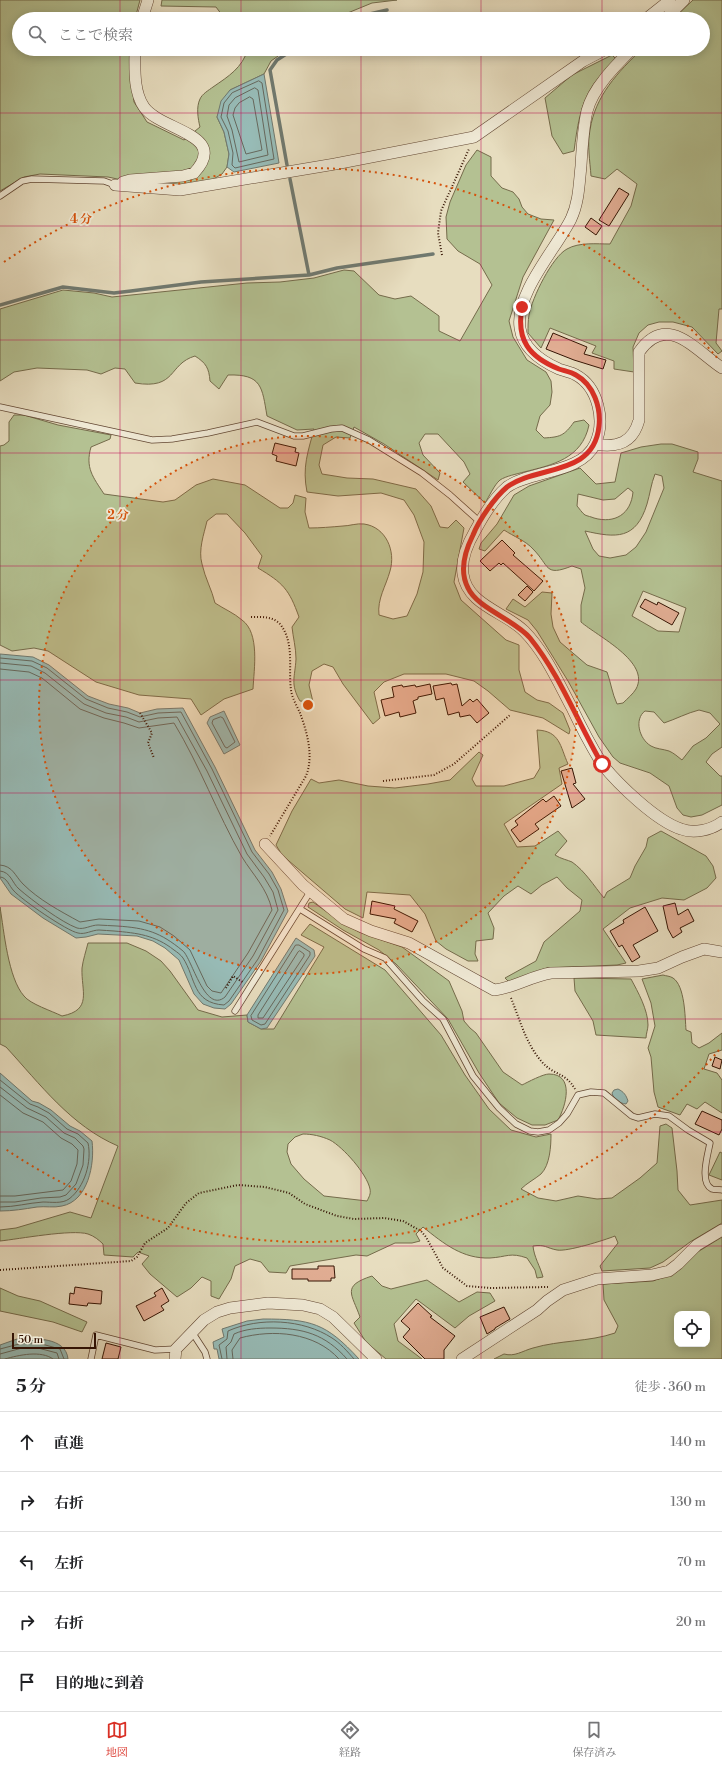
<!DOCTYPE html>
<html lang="ja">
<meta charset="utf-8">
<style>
body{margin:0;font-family:"Libre Bodoni","Noto Serif JP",serif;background:#f2f2f2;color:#202124}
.controls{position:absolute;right:12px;bottom:12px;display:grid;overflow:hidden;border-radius:8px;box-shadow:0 2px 10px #0003}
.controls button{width:36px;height:36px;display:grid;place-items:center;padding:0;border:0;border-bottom:1px solid #e0e0e0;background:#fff;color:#202124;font:20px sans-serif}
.scale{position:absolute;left:12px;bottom:10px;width:84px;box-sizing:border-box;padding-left:4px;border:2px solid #361504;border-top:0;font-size:11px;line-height:14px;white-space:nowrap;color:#361504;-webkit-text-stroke:3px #efe9d5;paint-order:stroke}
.stop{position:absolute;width:12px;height:12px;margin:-9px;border:3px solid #d93025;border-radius:50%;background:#fff}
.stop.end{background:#d93025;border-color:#fff;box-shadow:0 1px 4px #0008}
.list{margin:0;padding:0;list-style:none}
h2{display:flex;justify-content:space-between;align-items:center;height:52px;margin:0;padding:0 16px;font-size:17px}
h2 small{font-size:13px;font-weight:400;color:#757577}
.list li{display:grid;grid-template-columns:26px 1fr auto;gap:12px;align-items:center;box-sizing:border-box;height:60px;padding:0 16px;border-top:1px solid #e0e0e0}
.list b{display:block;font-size:15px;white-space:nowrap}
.list em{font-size:13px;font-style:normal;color:#757577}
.icon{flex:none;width:22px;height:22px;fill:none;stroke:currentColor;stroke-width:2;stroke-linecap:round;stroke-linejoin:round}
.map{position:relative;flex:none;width:722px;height:1359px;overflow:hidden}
.search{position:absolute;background:#fff;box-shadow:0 2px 10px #0003;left:12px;right:12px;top:12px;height:44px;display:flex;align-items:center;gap:10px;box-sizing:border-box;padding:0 14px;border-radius:22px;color:#757577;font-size:15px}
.sheet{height:352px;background:#fff}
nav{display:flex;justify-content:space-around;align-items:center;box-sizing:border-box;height:56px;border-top:1px solid #e0e0e0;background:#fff;font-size:11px;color:#757577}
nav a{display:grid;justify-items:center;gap:2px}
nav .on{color:#d93025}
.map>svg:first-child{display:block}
.green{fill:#b4c192;stroke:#756b4b;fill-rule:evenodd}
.water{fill:#97bbb6;stroke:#70796f}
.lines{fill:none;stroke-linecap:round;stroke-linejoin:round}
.shore{stroke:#66685d;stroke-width:1}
.stream{stroke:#70796f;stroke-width:3.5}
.building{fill:#e1ad93;stroke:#361504}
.lane-casing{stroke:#624733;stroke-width:7}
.street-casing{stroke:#624733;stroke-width:12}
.path{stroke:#361504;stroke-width:2;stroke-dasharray:1 2;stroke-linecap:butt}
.lane{stroke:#efe9d5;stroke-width:5.5}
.street{stroke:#efe9d5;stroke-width:11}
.route{stroke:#d93025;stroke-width:5}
.grid{fill:none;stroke:#c2185b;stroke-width:1;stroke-opacity:0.55}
.ring{fill:none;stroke:#d6520b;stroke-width:2;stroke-dasharray:2 4}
.centre{fill:#d6520b;stroke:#efe9d5;stroke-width:2}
.ring-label{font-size:12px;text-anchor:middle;font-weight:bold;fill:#d6520b;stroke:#efe9d5;stroke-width:3.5;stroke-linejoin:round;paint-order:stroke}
</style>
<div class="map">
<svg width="722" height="1359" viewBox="0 0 722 1359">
<rect width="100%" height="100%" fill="#e7ddbf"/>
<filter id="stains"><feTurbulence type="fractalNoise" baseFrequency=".005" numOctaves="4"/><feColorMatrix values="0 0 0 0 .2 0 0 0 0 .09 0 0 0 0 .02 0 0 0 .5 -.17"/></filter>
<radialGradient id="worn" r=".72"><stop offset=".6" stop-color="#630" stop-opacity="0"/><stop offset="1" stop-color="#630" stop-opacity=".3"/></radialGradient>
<!-- green -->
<path class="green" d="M0,0H140L135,19H19V49H129L134,102L147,122L184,140L200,127C198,119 196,107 200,99C202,94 209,90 213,87C229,76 242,68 248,49H288L271,61L264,74L230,90L217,117L224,132L229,154L227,167L222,174L210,181L182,186L145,185L108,177L40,174L24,177L0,191Z
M162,0H397L372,3L333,19H225L216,7L161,6Z
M693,0H722V309H719L716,343L722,351L718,354L692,327L673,322H659L648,325L639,333L633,347L634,372L614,369V361L592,353L596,346L550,328L541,348L528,333C528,327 528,321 529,315C532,298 552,257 567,249C579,242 597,244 610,244L631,206L637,184L617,169L605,179L591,176C590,161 587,145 590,130C595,96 618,72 642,49H703V19H673Z
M612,55L617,60C609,68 599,76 593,85C580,104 577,129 574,151L563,154L552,136L545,98L572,75Z
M477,150L491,157V176L502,188L513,192L519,199L522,207L528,214L541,219L554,220L523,277L509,321L513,337L527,360L546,372L551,381L552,392L550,405L540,416L536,430L544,438C560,437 564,436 574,422L584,420L589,425C582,459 552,465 524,472C517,474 506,476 500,480C494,485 489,497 485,503L463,482L470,474L464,462L438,434H425L419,443L423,455L440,473L438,480L384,444L354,427L350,438L336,437L323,445L319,465L322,474L347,478L373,479L416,489L431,506L440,527L448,528L456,520L464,528L454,582L461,600L506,640L519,645V670L525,692L537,700L549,703L563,713L570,730L569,734L543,718L510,710L488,691L474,681L446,674H404L384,682L374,692L380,718L373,724L343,684L333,667L324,664L312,671L309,685L313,702L300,701C290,684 295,677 296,659C296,648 293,637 292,627L299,617C289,589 283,583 258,568L262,556L245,533L227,514H216L207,521C204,534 198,550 202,564C205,578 212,590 215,603C224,609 234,613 242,620C260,633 254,669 253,689L224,699L201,715L191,699L139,695L96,682L48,651L34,648L12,651L0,645V446L4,445L9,441V422L14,415H24L58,425L111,435L110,439L91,447C85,468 93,477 104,494L163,502L175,500L196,485L213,479L245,485L280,508H288L293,503L295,495L306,498L305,512L309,528C320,528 331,527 343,526C349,526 357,523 364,524C386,527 396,551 390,571C386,586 377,599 379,615L393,619L407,616L417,594L423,572L424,542L414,515L404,500L381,493L338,496L307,492C302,467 308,452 314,429L297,430L267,416C262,387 262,374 228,375L219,389L210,381C209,368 206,363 195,356C168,364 177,390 135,383L125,369L115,368L101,374L87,370L37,368L14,372L0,381V309L63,290L94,293L112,297L247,283L280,282L314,278L344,270L354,271L379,295L395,299L411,296L439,316V331L460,341L492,285L480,264L458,251L447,239L446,217L450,202L466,165Z
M661,444H672L698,452V459L693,472L722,481V747L712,754L706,762L720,776H722V805L702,815L691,817L683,815L677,808L669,786L650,773L620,763L613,757L599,737L568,681L537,631L528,620L506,609L513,599L525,607L542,592L552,593L551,614L553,627L560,642L587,665L607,672C611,683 612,693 617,704L623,703C627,699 633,694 636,689C651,662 597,636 581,622V605L585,588L581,569L572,566C544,577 550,566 533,549C526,541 513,536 504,530L485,551L479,549L481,543L497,524L514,495L529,486L580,468L596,484L615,482L621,453L641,447ZM655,474L662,476L664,488L646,532L636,547L626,555L610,558L599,556L593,549L585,531C616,538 636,540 647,504C650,494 651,484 655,474ZM628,488L633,492C631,514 615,524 594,518C592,517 587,516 585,515C582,513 579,508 577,506L578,494L603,500L615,499ZM643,591L686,608L679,632L658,631L632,616ZM699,710L710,713L720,724L706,738L693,746L682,760C678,757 674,753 669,751C663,749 656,749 651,746C639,739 634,719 645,711L654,712L664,723C676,719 687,713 699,710Z
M537,730C560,731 560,746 568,764L559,768L562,784L504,824L517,847L535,846L558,831L567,841L555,855C561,859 568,860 572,862C585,871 594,886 604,898L607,892L630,878L635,866L646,847L648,838L661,831L706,856L713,866L716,878L707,888L684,900L662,898L630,908L603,929L626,963L617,965L547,968L509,982L505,978L536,961L544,942L580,911L582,900L567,888L557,877L542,885L531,894L518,886L504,896L488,913L494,928L493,939L476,941L475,954L478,961H468L446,949L436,941L425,914L410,895L367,892L363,918L345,909L282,855L276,845L292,811L311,779L319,783L339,780L368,786L395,788L428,784L450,780L479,752L483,755L472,779L476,786H504L534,778L540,768Z
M313,902L338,920L359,932L402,947L449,981L462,1011L464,1021L470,1028L476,1033L503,1072L522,1085C528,1082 543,1074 549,1074C575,1074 566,1106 558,1120L545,1125H532L517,1118L499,1103L479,1073L448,1019L396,964L379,950L343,930L308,907L309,903Z
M0,907C4,931 8,978 24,996C30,1004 52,1011 62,1016C93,1010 81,991 82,968C83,960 86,951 88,943H127L146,951L161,961L170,971L198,1010L222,1017L247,1015L248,1022L261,1029H274L324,947L301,935L310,924L385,970L441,1035L465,1075L489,1109L511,1130L536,1137L551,1134C551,1146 550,1165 541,1174C535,1179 527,1183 521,1189L538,1198L556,1201L578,1196L597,1199L612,1198L640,1178L657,1163L660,1126L666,1124L672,1128L677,1171L678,1190L690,1205L722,1200V1223L690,1242L663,1262L650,1268L602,1271L600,1266L618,1243L615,1236C605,1240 567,1252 557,1250C546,1248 545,1244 533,1246C534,1257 540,1266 543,1277L537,1278L535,1270L527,1258C510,1252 507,1257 490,1258C463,1259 444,1244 423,1227L416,1234L420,1241L412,1243H395L367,1256L356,1255L290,1266L286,1273L269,1272L261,1262L250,1259L235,1266L231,1279L219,1299L211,1296V1281L202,1277L191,1288L177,1297L150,1274L142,1264L149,1256L138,1252L133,1257L104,1255L103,1244C99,1240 94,1236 88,1234C72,1229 19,1239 0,1241V1230L16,1228L70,1212L91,1218L118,1146C71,1126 40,1084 6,1047L0,1044ZM303,1134C312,1134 321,1136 330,1140C343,1147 367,1174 370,1189C371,1194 369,1197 367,1201L324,1196L304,1179L291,1164L287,1152L288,1144L295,1137Z
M663,975C666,976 670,976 673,978C685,986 685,1017 686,1030L691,1032L692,1043L699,1048L709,1043L722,1033V1050L709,1054L704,1069L717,1073L722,1080V1113L705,1102L697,1109L687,1104L680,1115L658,1107L654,1092L651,1057L648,1048L655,1026L651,1003L642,979Z
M574,978L631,979C638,992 648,1010 648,1025C648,1029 646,1034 646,1038L596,1035L593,1021L575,991Z
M720,1152L722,1153V1180L709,1175Z
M722,1237V1359H494L504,1354C515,1357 522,1351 533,1348C560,1340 589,1342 615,1333L618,1326L604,1300L603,1284L653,1281L675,1273L691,1256ZM677,1314H707V1344H677Z
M372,1276L382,1286L391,1289L427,1280L459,1302L477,1292L490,1293L495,1301L469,1316L455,1328L416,1299L394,1324L398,1341L422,1359H386L366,1342L354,1323L360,1317C352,1294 341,1286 372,1276Z
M0,1288L18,1296L40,1301L87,1322L82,1332L53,1322L0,1311Z"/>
<!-- water -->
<path class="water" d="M264,74L279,163L234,172L227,167L229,154L224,132L217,117L221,101L230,90Z
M0,654L33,657L49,665L88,696L109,704L128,708L140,713L157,709L183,708L215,767L255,850L272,872L281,889L288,911L261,961L231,1004L225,1009L214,1008L203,1004L194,994L179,960L165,948L153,941L137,936L98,934L86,937L76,938L43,918L11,894L0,878Z
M224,711L240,745L224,754L207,723L210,717Z
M296,938L314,950L315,956L267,1028L261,1029L248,1022L247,1015Z
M0,1073L32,1101L39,1103L51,1110L70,1126L80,1131L92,1141C95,1164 88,1201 62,1206C54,1208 45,1206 37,1207C24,1209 13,1211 0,1211Z
M618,1089C624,1092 626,1095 628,1101L626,1104C619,1103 614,1100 612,1093L614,1090Z
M263,1319C311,1319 326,1323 359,1359H219L217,1349H214L213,1342L224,1337L222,1329L247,1321Z
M17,1339C34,1338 66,1337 68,1359H0V1345Z"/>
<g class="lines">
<!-- shore -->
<path class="shore" d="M259,81L262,83L274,159L235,168L232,165L233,153L228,131L221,117L224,103L232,93Z
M255,88L258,90L268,155L239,162L232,130L227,116L229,105L235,98Z
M250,97L253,99L262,150L246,154L233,115L235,108L239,103Z
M0,658L32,661L47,668L86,699L108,708L127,712L140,717L158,713L181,712L212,769L252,852L269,874L278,890L284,910L258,959L229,1001L224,1005C192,1003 196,978 183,958C181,955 177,952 174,950C155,935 137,933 114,931C109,931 104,930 99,930C92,930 85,935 78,933C67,931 22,900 14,891C9,886 7,877 0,877
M0,663L31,666L45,673L84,704L106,713L126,717L139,722L158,718L177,717L207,771L247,854L264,877L273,892L278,910L253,956L225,997C205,1014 192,959 183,951C160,932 146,928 117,926C111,926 104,925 98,925C91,925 84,930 77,928C61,922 33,901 19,889C12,883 11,872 0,871
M0,669L29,672L42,678L80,709L104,718L124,723L139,728L174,723C200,766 217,813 242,857C253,875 267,888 272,910L248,953L221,993L212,991L207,986L190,950L174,936L160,927L139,921L99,919L80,922C60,911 39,900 23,884C15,876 13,866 0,865
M221,717L223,718L235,742L227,748L225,747L212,723L213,720Z
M296,945H299L310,952V955L265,1024L261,1025L252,1020L251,1016Z
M300,951L304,954V956L263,1018H258V1015L298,952Z
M0,1080L30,1104L38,1107L49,1113L67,1129L78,1134L88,1143C92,1161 85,1187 69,1199C62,1204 51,1202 43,1202C28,1203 15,1207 0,1207
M0,1087L27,1108L46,1117L64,1133L75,1138L83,1146L84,1149L83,1165L76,1184L66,1195L60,1197L41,1198L15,1202H0
M0,1095L23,1113L43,1122L61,1138L72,1144L78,1150L77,1164L71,1181L63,1190L15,1196H0
M0,1349L23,1343H38L60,1349L64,1359
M0,1354L22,1348H38L57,1353L59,1359
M5,1359C19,1355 41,1350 53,1359
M222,1359L219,1345L227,1339L228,1331C259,1317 303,1319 332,1338C340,1343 347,1351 354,1359
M227,1359L226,1347L231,1342L234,1334C245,1329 258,1328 270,1328C303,1328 325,1334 347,1359
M233,1359L232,1350L240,1338C273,1329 315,1332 339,1359"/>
<!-- stream -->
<path class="stream" d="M348,19L387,10
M287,165L270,70L277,60L294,49
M290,179L309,275
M0,305L63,287L114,293L131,291L201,282L309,275L337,268L433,254"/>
</g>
<!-- building -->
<path class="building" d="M619,188L629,194L609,226L599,220Z
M591,218L602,226L596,235L585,227Z
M553,333L587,347L584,354L606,360L603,369L574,360L546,349Z
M275,443L296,448L295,452L299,453L296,466L276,461L277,456L272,454Z
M502,540L515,553L513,555L543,581L534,591L503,563L501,565L499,563L490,571L480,561Z
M527,586L533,592L525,601L518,595Z
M645,599L657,605L658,602L679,613L672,625L640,607Z
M451,683L452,685L457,684L462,706L470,699L473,702L477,699L489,713L477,723L470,715L460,717L459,712L448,715L444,698L436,700L433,686Z
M430,684L432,694L418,697V699L413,701L416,713L400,717L399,712L385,716L381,700L394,697L392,687L402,685L403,687L415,685L416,687Z
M572,768L576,783L573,784L585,799L572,808L561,771Z
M554,796L561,806L535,824L539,829L520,842L511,830L518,825L515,821L543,799L546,802Z
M372,901L395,906L394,909L418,921L412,932L394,923L396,919L370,914Z
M675,903L678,915L688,909L694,921L680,928L682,932L673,938L668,929L663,906Z
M645,907L658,931L633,945L640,957L632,962L622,945L619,947L610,931L624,923L623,920Z
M715,1057L722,1060L720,1069L712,1066Z
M702,1111L722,1120V1129L719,1135L695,1124Z
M318,1266H334L335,1278H331V1281H308V1279H292V1269H318Z
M75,1287L102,1291L101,1304L88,1303L87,1306L69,1304L70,1293L74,1294Z
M162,1288L169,1301L161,1306L164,1310L144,1321L136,1306L156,1296L154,1293Z
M418,1303L432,1316L430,1317L455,1336L444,1350V1359H425L403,1337L410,1329L401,1321Z
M504,1307L510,1319L495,1328V1329L487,1334L480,1317Z
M106,1343L121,1347L118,1359H102Z"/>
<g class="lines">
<!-- lane casing -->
<g class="lane-casing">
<path id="lane" d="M0,196L22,181L32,179L104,181L115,185
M0,407L152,440L172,439L208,433L257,422L294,436H303L331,429L342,428L369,440L422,473L450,495L480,522
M300,909L364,949L385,958L423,1001L443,1019L473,1076L499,1108L516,1124L530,1131L538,1132L549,1130L559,1123L567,1114L578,1095L591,1092L604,1093L632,1116L638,1118L655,1114L669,1116L688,1130L710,1143C708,1154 699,1183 712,1189C715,1190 719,1189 722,1190
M235,1011L310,892
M192,1332L205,1352L207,1359
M91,1359L96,1335L155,1350L176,1349"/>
</g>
<!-- street casing -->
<g class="street-casing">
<path id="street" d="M142,19L148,0
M646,19L670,0
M665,19L684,0
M632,49C615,66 593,88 587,111C583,129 582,148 581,166C579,184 579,202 571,219C556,249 515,293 520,328C523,349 541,361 559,369C564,371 571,372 576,375C598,387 606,421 595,444C581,474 531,470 507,487C494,498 483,516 475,531C468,543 461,560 463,574C467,605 505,612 524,631C545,652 558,682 572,708C581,727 591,746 602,764C618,784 656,821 681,829C694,834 711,830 722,822
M123,182L130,180L183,176L194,173C230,134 161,131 144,107C133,91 135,67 135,49
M115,185L180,190L335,164L474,137L583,61L606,49
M595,444C617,448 633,443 639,420V352C667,312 695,350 722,368
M265,844L303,885L344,919L371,931L409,943L494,990C514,988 531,976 551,973L639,971L658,968L682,957L704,949L722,952
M175,1359L176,1349L204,1320L217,1312L230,1308L268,1303L303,1305L320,1309L333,1317L376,1359
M462,1359L537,1310L547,1301L563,1290L597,1279L652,1275L669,1271L678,1264L697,1245L722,1230"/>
</g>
<!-- path -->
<path class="path" d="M442,255L438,233L441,211L469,149
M251,617C262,617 272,616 280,624C295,643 288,668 291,690C292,698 297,706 300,713C307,732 314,756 306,776L270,836
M140,713L152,733L148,743L154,758
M383,781L434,775L454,764L510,715
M226,988L233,976L244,983
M511,998C520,1020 526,1044 542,1062C553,1075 565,1072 575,1089
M0,1270L131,1261L137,1257L145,1243L168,1228L186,1203L199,1193L238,1185L265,1187L289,1193L305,1204L337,1216L354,1219L384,1218L403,1221L421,1231L426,1237L443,1268L467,1286L490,1288L548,1287"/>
<!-- lane -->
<use href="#lane" class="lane"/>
<!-- street -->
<use href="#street" class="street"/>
</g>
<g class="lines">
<!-- route -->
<path class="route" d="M522,307C516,340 529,357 559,369C565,371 571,372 576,375C594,385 601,408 599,426C594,477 536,465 507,487C495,497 479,520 473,535C465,551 459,571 468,588C477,608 515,620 530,638C560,675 578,723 602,764"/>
</g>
<!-- grid -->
<path class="grid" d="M120,0V19M241,0V19M361,0V19M481,0V19M602,0V19M120,49V1359M241,49V1359M361,49V1359M481,49V1359M602,49V1359M0,113H722M0,226H722M0,340H722M0,453H722M0,566H722M0,680H722M0,793H722M0,906H722M0,1019H722M0,1132H722M0,1246H722"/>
<!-- distance rings -->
<circle cx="308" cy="705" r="269" fill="#d6520b" fill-opacity=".12"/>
<g class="ring">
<circle cx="308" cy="705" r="269"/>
<path d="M719 1050A537 537 0 0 1 4 1148M4 262A537 537 0 0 1 719 360"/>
</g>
<circle cx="308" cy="705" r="6" class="centre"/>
<g class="ring-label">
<text x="81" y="223">4 分</text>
<text x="118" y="519">2 分</text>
</g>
<rect width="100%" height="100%" filter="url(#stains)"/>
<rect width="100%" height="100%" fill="url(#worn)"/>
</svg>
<div class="controls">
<button><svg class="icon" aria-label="locate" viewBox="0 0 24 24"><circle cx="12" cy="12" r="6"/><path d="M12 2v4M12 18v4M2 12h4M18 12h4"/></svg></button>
</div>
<div class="scale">50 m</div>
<div class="stop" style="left:602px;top:764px"></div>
<div class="stop end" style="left:522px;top:307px"></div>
<div class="search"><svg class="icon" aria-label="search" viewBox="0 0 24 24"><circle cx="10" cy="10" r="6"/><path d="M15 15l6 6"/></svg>ここで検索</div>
</div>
<section class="sheet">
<h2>5 分<small>徒歩 · 360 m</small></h2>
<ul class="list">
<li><svg class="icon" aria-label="ahead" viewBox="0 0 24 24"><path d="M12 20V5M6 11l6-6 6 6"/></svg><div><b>直進</b></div><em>140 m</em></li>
<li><svg class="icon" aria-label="right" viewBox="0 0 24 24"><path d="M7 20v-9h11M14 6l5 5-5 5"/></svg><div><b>右折</b></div><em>130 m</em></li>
<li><svg class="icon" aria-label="left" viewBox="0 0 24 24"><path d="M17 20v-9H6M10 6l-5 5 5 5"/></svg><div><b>左折</b></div><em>70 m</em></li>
<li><svg class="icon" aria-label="right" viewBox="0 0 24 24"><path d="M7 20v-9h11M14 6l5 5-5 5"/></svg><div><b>右折</b></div><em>20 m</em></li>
<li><svg class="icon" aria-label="arrive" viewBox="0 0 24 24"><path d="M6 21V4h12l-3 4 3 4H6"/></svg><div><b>目的地に到着</b></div></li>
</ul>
</section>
<nav>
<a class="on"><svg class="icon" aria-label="map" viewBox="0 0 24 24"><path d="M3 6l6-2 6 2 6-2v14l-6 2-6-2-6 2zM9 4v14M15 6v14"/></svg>地図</a>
<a><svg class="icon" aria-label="directions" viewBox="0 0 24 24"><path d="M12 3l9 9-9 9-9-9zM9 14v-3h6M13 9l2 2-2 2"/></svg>経路</a>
<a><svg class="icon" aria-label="saved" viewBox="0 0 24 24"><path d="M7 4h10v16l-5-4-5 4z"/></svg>保存済み</a>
</nav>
